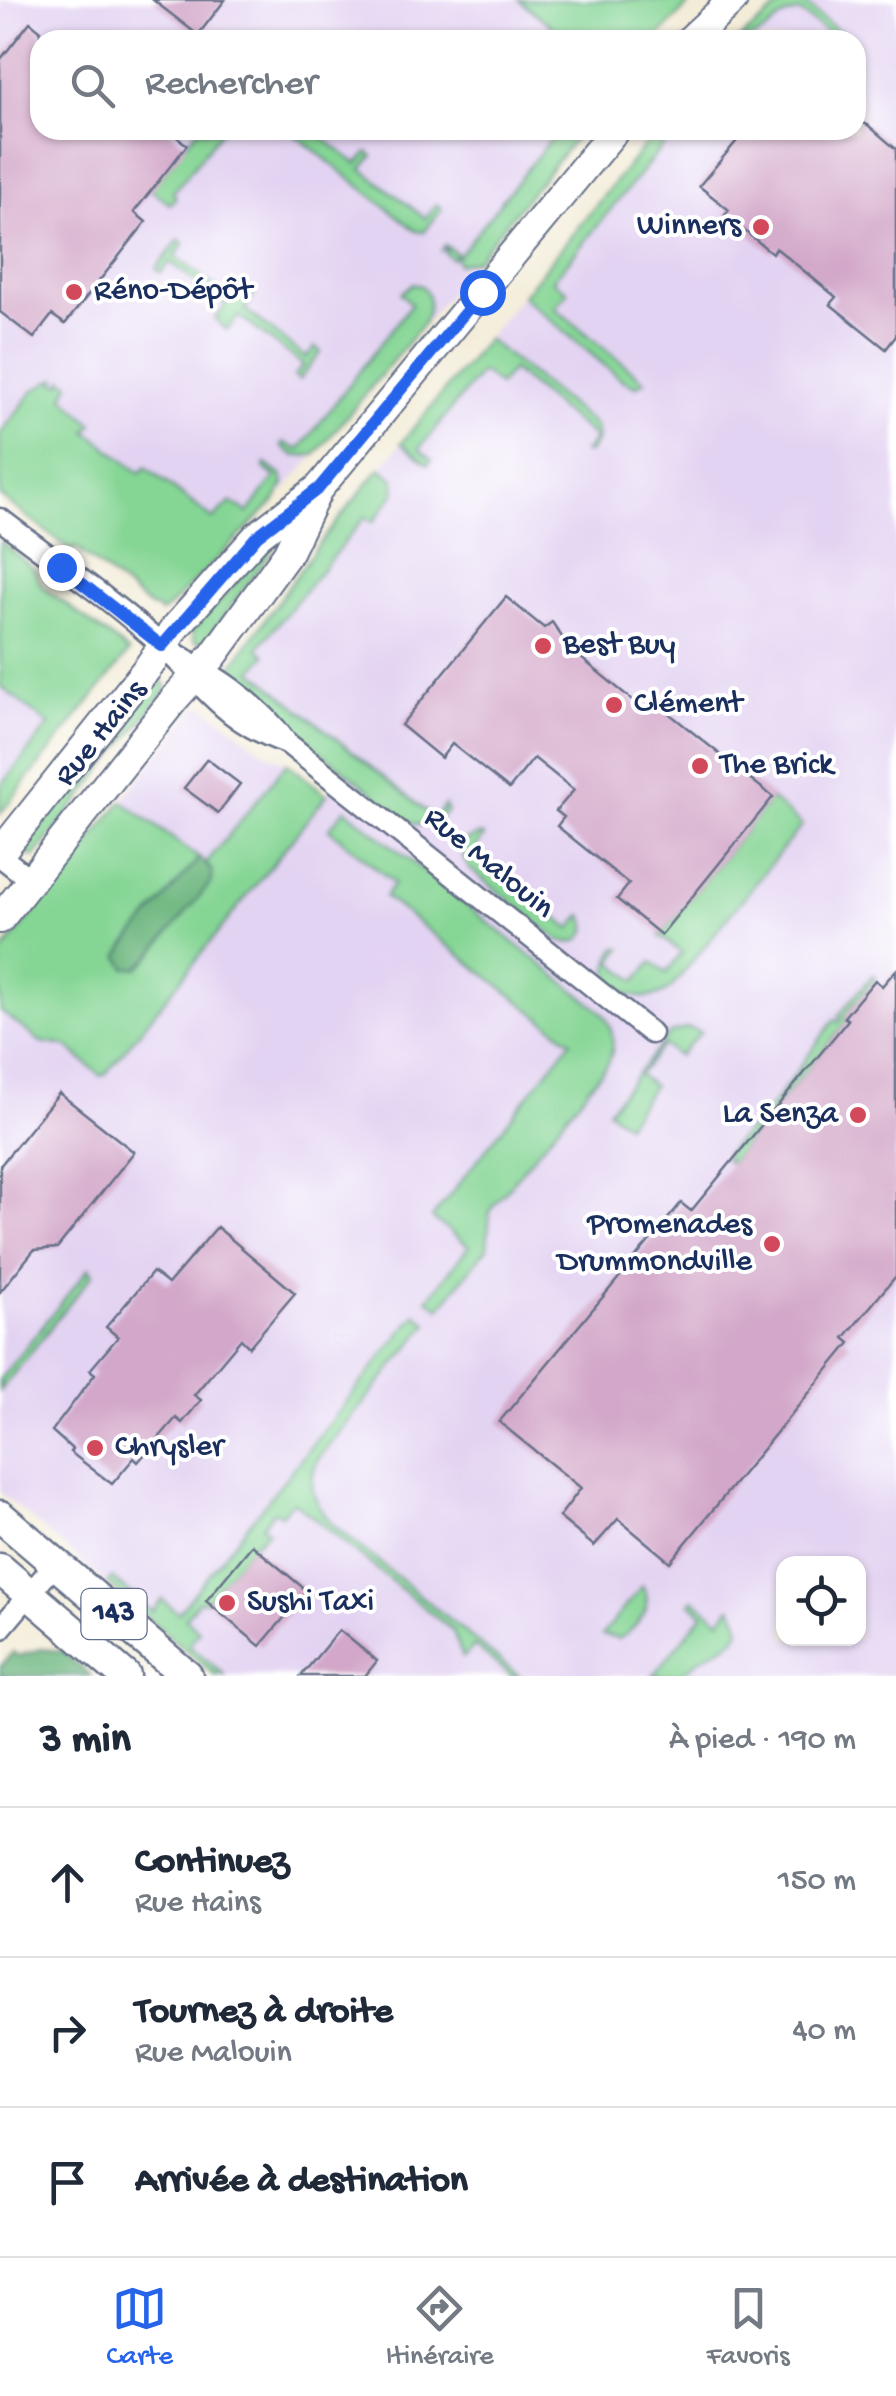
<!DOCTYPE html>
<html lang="fr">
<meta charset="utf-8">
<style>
body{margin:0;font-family:"Gochi Hand",sans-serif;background:#f2f2f3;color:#1f2937}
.controls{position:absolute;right:30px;bottom:30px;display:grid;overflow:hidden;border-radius:20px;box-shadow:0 2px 8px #0004}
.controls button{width:90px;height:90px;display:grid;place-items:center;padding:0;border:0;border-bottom:2px solid #e0e1e3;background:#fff;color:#1f2937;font:50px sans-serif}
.stop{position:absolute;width:30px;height:30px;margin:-22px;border:8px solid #2563eb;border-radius:50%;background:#fff}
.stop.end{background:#2563eb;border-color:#fff;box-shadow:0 2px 10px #0008}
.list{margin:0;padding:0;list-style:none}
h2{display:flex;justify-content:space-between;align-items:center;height:130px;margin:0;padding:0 40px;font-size:42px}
h2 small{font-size:32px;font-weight:400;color:#747a83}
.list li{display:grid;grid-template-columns:65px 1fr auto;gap:30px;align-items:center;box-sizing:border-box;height:150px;padding:0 40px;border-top:2px solid #e0e1e3}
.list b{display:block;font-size:38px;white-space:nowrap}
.list p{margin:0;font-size:32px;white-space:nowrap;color:#747a83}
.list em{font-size:32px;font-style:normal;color:#747a83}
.icon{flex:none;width:55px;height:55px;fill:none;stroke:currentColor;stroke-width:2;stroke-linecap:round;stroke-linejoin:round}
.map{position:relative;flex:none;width:896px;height:1676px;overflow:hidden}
.search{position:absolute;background:#fff;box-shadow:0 2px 8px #0004;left:30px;right:30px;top:30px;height:110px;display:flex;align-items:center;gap:25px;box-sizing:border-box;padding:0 35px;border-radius:30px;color:#747a83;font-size:38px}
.sheet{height:580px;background:#fff}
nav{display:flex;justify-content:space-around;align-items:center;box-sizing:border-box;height:140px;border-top:2px solid #e0e1e3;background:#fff;font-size:28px;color:#747a83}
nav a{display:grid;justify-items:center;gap:5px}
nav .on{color:#2563eb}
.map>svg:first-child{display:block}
.built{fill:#e3d3f2;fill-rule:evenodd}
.green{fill:#85d594;stroke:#508279;stroke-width:2.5}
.forest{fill:#6cb67e;stroke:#44726e;stroke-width:2.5}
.building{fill:#d3a7c9}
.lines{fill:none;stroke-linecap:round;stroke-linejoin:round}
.street-casing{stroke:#677189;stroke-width:25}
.secondary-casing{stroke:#677189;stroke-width:32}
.primary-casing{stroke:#677189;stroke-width:35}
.street{stroke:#fff;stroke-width:20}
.secondary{stroke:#fff;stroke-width:28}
.primary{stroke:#fff;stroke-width:30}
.route{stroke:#2563eb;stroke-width:12}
.poi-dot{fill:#d1495b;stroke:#fff;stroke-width:4}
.labels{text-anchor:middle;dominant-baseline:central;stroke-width:8;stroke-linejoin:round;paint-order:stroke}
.shield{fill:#fff;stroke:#5f6d8e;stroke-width:2.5}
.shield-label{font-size:30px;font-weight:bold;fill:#1b2f5e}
.poi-label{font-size:32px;fill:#1b2f5e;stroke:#fff;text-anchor:start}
.street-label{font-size:32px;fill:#1b2f5e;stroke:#fff}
</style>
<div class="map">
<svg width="896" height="1676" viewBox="0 0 896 1676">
<rect width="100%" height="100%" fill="#fff"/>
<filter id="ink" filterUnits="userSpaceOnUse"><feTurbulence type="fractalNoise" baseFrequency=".01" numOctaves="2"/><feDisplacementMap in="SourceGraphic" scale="20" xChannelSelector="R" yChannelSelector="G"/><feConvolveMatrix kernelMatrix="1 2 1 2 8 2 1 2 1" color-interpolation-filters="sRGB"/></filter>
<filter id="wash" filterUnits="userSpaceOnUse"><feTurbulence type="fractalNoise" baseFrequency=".0048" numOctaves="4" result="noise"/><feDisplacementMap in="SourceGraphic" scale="40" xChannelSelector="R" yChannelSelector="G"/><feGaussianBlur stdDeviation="2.25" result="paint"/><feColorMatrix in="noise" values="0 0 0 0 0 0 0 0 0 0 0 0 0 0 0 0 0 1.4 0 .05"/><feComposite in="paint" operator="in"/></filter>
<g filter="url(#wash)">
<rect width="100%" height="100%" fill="#f3ecd8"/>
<!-- built -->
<path class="built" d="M0,0H534L584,40H40V130H582L356,408L275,501L231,543L34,391L0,434Z
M787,0H896V1676H216L0,1492V1011L41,1042L66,1046L101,1076L312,815L344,770L298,734L288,718L231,676L228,672L231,664L315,549L657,130H856V40H738ZM784,1564H858V1638H784Z
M0,686L62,735L0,814Z
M204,706L263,751L287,763L206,863L122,801L196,707Z"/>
<!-- green -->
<path class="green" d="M519,0H693L655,40H569Z
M788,0H800L850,40H838L799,12C771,15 771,40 738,40Z
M197,130H222L173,193L176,197L170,204L151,190Z
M289,130H313L357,164L368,152L373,156L362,169L425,218L437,204L442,209L424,232L416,231Z
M558,130H582L476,260L458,264L455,255L452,259L445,253L447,248L442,250L445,245L459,255Z
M657,130H676L553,280L568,292L555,308L645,381L636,386L622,380L522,296Z
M179,240L184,244L175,256L231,299L241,285L254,295L245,309L306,358L315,347L321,352L299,380L294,376L303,365L239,316L227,330L215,319L226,305L170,262L161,273L156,269Z
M413,283C434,287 430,309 423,324L315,455L295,456L282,446L283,442L299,450L411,304L401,293Z
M487,339L592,423C602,434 597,443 588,453L584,452L595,438L512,370L499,385L481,372L419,449L432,460L428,464L401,443Z
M56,378V383L61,384L63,379L70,384L64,397L93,424L87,431L140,473L146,467L213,519L231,502L248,513L275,477L264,468L266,464L281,475L284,484L275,501L165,611L160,613L158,609L150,607L75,547L72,551L0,496V434L34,390Z
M380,468L394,479L395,493L373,522L365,517L258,648L266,655L253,671L434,818L445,805L447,811C436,824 427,829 410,822L298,734L288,718L228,672L315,549Z
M0,541L35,570L42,586L129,652L0,814V787L49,725L0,686Z
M273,542L274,548L205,641L197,643L193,639L192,631Z
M158,678L166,685V690L35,856L26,855L23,852V843Z
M287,763L327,795L105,1075L101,1076L66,1046L41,1042L0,1011V955L122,801L199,858L125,946L120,957L126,967L212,871L206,863Z
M771,799L802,825L671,988C640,1012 590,986 616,948H622L612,962L636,981L652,962L666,973L682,953L660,936Z
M345,809L602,1012C614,1029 617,1046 607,1065L495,1204L490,1212L487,1248L440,1308L428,1299L469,1246L432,1218L571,1041L385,897L394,883L329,829Z
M479,835L484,836L474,851L571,928L583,915L587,927C584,941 573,945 560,941L470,869C462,860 461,852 466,840Z
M873,975L875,980L844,1017L848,1020L730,1163L725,1159L726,1153L775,1101L834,1020L839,1022L841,1019L838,1016Z
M688,1028L701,1032L678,1056L663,1045L639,1075L653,1086L626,1124L608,1110L670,1033Z
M89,1268L93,1274L0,1391V1379Z
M416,1314L428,1324L318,1459C306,1486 314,1502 332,1524L519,1676H511L474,1646L463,1658L453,1631L293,1501L281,1515L274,1511L262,1526L268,1531L252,1546L206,1601H199L185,1618L199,1631L189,1645L226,1676L219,1673L216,1676L107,1583L112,1578L152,1612L162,1599L178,1613Z
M642,1586C656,1606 638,1627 619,1639L602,1635Z
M693,1599L720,1620L731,1607C756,1638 723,1644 703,1657C695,1662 685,1673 677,1676C671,1676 660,1676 653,1676L703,1614L690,1603Z"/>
<!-- forest -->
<path class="forest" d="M199,858L212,871V881L149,958L138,968H126L119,956L125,946Z
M41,1649L62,1651L91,1676H0V1667L13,1652L18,1656Z"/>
<g id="blocks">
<!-- building -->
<path class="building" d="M153,0H225L198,35Z
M30,22L40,30V130H168L187,145L134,212L146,222L65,324L52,315L34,338L0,312V60Z
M856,120L868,125L896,149V336L886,349L830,304L836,297L776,248L772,253L725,215L729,210L699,186L746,130H856Z
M506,597L544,628L552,622L570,649L647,712L655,702L773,797L661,935L617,899L629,884L557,826L564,817L556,811L574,790L534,758L509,789L452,744L441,758L401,725Z
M207,759L240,784L218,813L184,788Z
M896,970V1276L844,1338L850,1343L670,1562L618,1519L594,1546L559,1517L581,1488L499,1422L681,1203L691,1211L848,1020L844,1017L875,980L882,986Z
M59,1093L134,1152L57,1248L34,1250L0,1292V1166Z
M217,1227L295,1293L249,1347L241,1339L194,1395L201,1400L182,1423L176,1418L138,1462L134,1458L112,1484L70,1452L72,1449L52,1431L95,1374L90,1370L118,1337L106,1327L153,1272L168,1284Z
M252,1545L307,1591L260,1646L206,1601Z
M339,1630L377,1661L365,1676H301Z"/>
</g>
</g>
<g filter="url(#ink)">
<use href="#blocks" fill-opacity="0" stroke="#677189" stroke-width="2.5"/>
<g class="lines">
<!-- street casing -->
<g class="street-casing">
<path id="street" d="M0,519C53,560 111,599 160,644C205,686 225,722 287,743
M162,646C210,673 255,698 287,743L651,1033
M0,856L31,880
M0,1629L55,1564"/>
</g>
<!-- secondary casing -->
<g class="secondary-casing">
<path id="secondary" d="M690,40L733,0
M0,853L149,666L175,628L257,536L319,488L615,130
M0,919L176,697L213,656L287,554L316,494"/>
</g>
<!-- primary casing -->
<g class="primary-casing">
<path id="primary" d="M0,1516L187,1676
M0,1569L125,1676"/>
</g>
<!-- street -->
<use href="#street" class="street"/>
<!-- secondary -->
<use href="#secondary" class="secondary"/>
<!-- primary -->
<use href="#primary" class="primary"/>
</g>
</g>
<g class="lines" filter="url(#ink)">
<!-- route -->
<path class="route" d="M61,567L162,646L257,536L319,488L482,292"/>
</g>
<!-- markers -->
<g class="poi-dot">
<circle cx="761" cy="227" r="10"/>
<circle cx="74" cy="292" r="10"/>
<circle cx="543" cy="646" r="10"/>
<circle cx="614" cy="705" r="10"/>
<circle cx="700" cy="766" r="10"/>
<circle cx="858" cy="1115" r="10"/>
<circle cx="772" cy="1244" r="10"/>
<circle cx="95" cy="1448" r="10"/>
<circle cx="227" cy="1603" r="10"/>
</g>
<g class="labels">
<!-- shield labels -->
<rect class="shield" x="81.5" y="1589" width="65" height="50" rx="8"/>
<g class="shield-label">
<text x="114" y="1614">143</text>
</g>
<!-- poi labels -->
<g class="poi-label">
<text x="741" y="227" text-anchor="end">Winners</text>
<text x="94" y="292">Réno-Dépôt</text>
<text x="563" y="646">Best Buy</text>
<text x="634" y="705">Clément</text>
<text x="720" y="766">The Brick</text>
<text x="838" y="1115" text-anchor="end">La Senza</text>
<text x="752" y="1226" text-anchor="end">Promenades<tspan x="752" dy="37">Drummondville</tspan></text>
<text x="115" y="1448">Chrysler</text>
<text x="247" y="1603">Sushi Taxi</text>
</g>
<!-- street labels -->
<g class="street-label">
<text transform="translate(102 734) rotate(-51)">Rue Hains</text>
<text transform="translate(488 864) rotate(39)">Rue Malouin</text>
</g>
</g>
</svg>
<div class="controls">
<button><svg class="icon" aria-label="locate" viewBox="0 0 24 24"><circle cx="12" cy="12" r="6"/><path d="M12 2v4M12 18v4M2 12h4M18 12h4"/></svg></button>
</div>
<div class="stop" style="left:482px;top:292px"></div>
<div class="stop end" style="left:61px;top:567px"></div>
<div class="search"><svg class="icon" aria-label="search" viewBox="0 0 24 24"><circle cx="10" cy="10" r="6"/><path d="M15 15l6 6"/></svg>Rechercher</div>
</div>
<section class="sheet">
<h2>3 min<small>À pied · 190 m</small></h2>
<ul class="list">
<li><svg class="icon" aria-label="ahead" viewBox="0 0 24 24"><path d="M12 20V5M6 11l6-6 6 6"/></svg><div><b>Continuez</b><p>Rue Hains</p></div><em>150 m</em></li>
<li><svg class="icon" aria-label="right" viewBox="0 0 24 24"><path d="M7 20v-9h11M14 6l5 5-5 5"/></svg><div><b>Tournez à droite</b><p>Rue Malouin</p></div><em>40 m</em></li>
<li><svg class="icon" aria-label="arrive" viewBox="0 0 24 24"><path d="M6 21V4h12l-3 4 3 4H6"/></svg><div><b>Arrivée à destination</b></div></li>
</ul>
</section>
<nav>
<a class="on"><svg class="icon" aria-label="map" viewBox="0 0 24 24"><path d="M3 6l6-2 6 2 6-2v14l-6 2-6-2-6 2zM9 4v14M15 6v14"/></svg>Carte</a>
<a><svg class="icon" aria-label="directions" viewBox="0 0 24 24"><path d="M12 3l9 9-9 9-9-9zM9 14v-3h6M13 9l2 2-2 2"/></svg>Itinéraire</a>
<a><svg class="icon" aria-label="saved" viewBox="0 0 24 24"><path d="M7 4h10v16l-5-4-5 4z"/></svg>Favoris</a>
</nav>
